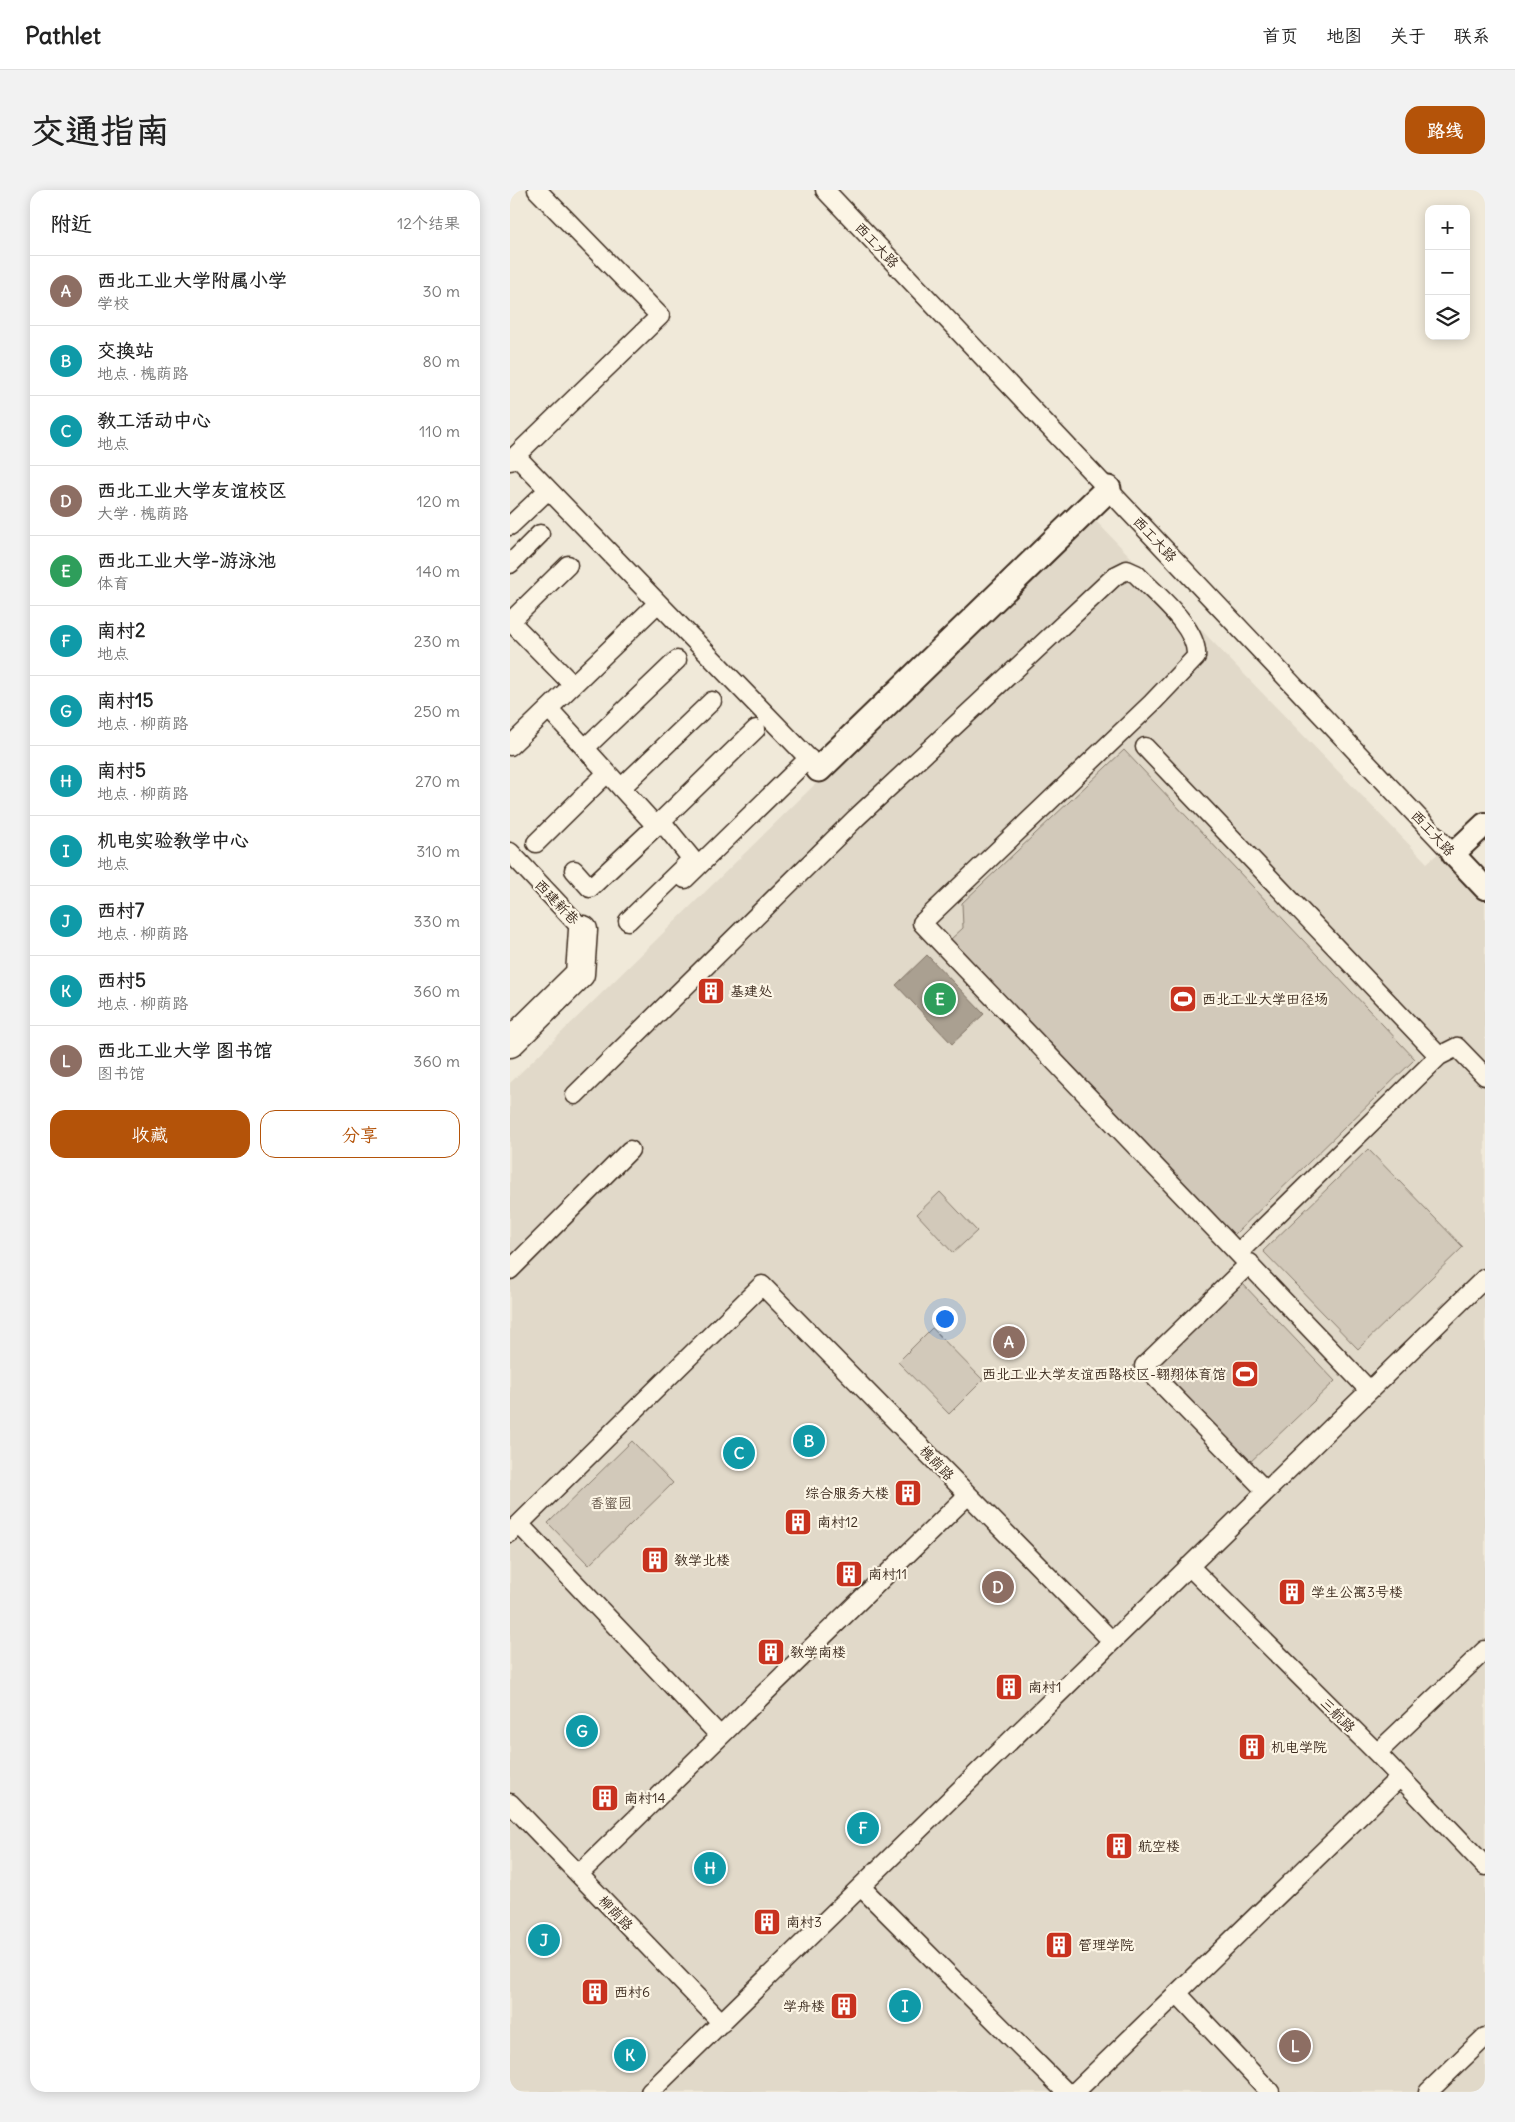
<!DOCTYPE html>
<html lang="zh">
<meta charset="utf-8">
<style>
body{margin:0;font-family:Delius,"LXGW WenKai TC",sans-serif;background:#f2f2f2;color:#222}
.controls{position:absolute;right:15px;top:15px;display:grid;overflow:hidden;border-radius:10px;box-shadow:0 2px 12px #0003}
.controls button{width:45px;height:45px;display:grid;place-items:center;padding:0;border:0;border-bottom:1px solid #e0e0e0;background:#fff;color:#222;font:25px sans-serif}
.you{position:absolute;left:434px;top:1128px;width:18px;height:18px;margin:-12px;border:4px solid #fff;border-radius:50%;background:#1a73e8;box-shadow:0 0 0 8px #1a73e833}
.badge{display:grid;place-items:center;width:32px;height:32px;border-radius:50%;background:#b45309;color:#fff;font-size:16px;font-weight:700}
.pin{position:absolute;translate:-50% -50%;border:2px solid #fff;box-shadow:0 1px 5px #0006}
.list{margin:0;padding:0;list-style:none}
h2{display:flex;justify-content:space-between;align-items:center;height:65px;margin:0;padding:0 20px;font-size:21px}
h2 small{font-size:16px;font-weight:400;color:#767676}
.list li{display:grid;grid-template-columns:32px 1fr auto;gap:15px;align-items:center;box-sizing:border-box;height:70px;padding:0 20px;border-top:1px solid #e0e0e0}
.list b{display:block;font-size:19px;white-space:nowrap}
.list p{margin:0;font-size:16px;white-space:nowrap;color:#767676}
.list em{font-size:16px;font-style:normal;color:#767676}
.actions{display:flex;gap:10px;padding:15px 20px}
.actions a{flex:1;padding:11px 0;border:1px solid #b45309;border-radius:15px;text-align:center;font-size:18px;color:#b45309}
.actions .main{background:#b45309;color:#fff}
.icon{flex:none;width:28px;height:28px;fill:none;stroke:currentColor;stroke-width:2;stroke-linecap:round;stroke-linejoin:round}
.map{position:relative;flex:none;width:975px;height:1902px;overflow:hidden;border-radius:15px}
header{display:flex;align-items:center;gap:30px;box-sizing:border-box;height:70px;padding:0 25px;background:#fff;border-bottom:1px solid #e0e0e0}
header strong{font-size:24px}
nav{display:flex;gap:28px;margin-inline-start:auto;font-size:18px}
.intro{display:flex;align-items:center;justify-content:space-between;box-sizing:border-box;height:120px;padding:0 30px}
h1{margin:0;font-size:35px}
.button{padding:12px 22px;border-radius:15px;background:#b45309;color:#fff;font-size:18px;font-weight:700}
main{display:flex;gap:30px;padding:0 30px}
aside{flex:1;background:#fff;border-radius:15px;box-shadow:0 2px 12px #0003}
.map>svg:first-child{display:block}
.built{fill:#e1d9c9}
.green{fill:#d2c9ba;stroke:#867a6c}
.water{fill:#aaa091;stroke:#7e7163}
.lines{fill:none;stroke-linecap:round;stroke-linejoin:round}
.minor-casing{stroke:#3b2a1e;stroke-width:21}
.tertiary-casing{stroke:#3b2a1e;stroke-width:26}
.secondary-casing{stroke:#3b2a1e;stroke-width:29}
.primary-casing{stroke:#3b2a1e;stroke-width:31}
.minor{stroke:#fcf5e5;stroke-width:18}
.tertiary{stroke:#fcf5e5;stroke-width:22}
.secondary{stroke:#fcf5e5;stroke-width:25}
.primary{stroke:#fcf5e5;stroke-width:28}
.labels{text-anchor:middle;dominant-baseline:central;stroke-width:4.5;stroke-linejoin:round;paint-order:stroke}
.street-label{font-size:14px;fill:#3b2a1e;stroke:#fcf5e5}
.poi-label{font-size:14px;fill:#3b2a1e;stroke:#fcf5e5;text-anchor:start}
.park-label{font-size:14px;fill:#615245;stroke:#fcf5e5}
</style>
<header>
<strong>Pathlet</strong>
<nav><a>首页</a><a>地图</a><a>关于</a><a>联系</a></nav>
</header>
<div class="intro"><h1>交通指南</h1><a class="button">路线</a></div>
<main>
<aside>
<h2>附近<small>12个结果</small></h2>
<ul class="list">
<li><span class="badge" style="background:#8d6e63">A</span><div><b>西北工业大学附属小学</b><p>学校</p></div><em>30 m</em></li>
<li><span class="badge" style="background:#0f9aa8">B</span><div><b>交换站</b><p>地点 · 槐荫路</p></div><em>80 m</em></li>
<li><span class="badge" style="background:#0f9aa8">C</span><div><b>教工活动中心</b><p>地点</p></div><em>110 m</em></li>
<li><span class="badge" style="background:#8d6e63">D</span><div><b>西北工业大学友谊校区</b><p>大学 · 槐荫路</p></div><em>120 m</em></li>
<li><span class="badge" style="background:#2e9e5b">E</span><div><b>西北工业大学-游泳池</b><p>体育</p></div><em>140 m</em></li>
<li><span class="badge" style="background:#0f9aa8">F</span><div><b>南村2</b><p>地点</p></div><em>230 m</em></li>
<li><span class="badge" style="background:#0f9aa8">G</span><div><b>南村15</b><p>地点 · 柳荫路</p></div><em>250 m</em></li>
<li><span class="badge" style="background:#0f9aa8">H</span><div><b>南村5</b><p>地点 · 柳荫路</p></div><em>270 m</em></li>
<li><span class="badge" style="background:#0f9aa8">I</span><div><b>机电实验教学中心</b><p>地点</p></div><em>310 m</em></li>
<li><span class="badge" style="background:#0f9aa8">J</span><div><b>西村7</b><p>地点 · 柳荫路</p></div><em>330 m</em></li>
<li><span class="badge" style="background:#0f9aa8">K</span><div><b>西村5</b><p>地点 · 柳荫路</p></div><em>360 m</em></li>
<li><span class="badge" style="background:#8d6e63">L</span><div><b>西北工业大学 图书馆</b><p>图书馆</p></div><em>360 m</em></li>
</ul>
<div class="actions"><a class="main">收藏</a><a>分享</a></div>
</aside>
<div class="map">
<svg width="975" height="1902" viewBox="0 0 975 1902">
<rect width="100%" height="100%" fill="#f0e9d9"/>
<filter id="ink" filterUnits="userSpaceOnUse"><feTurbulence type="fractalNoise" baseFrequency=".02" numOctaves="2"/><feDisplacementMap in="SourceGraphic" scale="10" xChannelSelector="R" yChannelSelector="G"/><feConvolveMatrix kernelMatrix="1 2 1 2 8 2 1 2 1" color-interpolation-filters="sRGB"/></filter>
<g filter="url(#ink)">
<!-- built -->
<path class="built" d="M580,325L917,673L931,661L975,707V1902H0V893Z"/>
<!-- green -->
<path class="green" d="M614,560L905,869L724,1045L441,749L453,738L452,713Z
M858,959L953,1057L848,1159L753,1061Z
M430,1002L467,1041L443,1063L407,1024Z
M732,1093L825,1191L737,1275L644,1177Z
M422,1138L473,1190L439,1224L388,1172Z
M122,1251L163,1293L79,1375L38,1333Z"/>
<!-- water -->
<path class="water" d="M417,765L474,824L442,854L386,795Z"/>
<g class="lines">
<!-- minor casing -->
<g class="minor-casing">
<path id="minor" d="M315,0L943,664
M6,266L309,579
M0,271L150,126L27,0
M0,336L38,300
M0,374L30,344
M5,427L58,375
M0,431L63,495L148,413
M39,519L146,636L246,539
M0,556L63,495
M635,557L929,866L947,857L975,886
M75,558L167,470
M111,598L202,511
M26,653L97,583
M0,662L73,740
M64,680L80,698L146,636
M175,689L299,568
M118,731L182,669L151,631
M65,905L346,628L605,386L617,380L626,384C645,404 689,438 686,467L642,513L412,733L859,1200
M729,1062L929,866
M740,1073L634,1176L756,1301
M0,1080L120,960
M9,1334L210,1546
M0,1343L252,1095L602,1451
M679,1376L867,1563L975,1676
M867,1563L975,1460
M0,1613L212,1833
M69,1684L458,1305
M351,1697L556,1902
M667,1803L760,1902
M140,1902L975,1088
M565,1902L890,1587
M918,1902L975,1847"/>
</g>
<!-- tertiary casing -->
<g class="tertiary-casing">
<path id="tertiary" d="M975,634L943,664L975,698"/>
</g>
<!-- secondary casing -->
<g class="secondary-casing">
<path id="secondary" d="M309,579L598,299"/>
</g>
<!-- primary casing -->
<g class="primary-casing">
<path id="primary" d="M0,853L70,784L73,740"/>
</g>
<!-- minor -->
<use href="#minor" class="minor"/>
<!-- tertiary -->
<use href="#tertiary" class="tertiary"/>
<!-- secondary -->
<use href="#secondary" class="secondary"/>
<!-- primary -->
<use href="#primary" class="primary"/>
</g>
</g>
<!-- icons -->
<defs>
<g id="building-square" transform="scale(1.4375)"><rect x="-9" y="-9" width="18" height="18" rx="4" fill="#c8321e" stroke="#fcf5e5"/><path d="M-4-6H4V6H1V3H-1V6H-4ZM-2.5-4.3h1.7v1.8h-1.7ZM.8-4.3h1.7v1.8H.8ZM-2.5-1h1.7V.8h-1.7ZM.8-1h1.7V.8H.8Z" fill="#fff"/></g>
<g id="stadium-square" transform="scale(1.4375)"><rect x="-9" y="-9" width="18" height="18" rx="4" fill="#c8321e" stroke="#fcf5e5"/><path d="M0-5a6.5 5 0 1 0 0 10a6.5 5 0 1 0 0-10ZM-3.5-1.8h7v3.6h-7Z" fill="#fff"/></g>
</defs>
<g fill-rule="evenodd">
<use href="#building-square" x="201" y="801"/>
<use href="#stadium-square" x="673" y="809"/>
<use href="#stadium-square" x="735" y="1184"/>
<use href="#building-square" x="398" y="1303"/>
<use href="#building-square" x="288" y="1332"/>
<use href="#building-square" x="145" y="1370"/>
<use href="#building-square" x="339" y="1384"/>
<use href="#building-square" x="782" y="1402"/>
<use href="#building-square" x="261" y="1462"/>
<use href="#building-square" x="499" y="1497"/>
<use href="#building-square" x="742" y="1557"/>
<use href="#building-square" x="95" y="1608"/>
<use href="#building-square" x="609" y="1656"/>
<use href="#building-square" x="257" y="1732"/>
<use href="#building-square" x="549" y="1755"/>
<use href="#building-square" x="85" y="1802"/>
<use href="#building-square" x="334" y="1816"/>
</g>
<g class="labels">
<!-- street labels -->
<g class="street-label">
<text transform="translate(367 55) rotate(47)">西工大路</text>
<text transform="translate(645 349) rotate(47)">西工大路</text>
<text transform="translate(923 643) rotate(47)">西工大路</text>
<text transform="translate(47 712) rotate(46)">西建新巷</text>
<text transform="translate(427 1273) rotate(46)">槐荫路</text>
<text transform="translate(828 1525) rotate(45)">三航路</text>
<text transform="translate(106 1723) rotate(46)">柳荫路</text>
</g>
<!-- poi labels -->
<g class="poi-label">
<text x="220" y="801">基建处</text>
<text x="692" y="809">西北工业大学田径场</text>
<text x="716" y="1184" text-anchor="end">西北工业大学友谊西路校区-翱翔体育馆</text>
<text x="379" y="1303" text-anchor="end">综合服务大楼</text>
<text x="307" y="1332">南村12</text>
<text x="164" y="1370">教学北楼</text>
<text x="358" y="1384">南村11</text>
<text x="801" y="1402">学生公寓3号楼</text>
<text x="280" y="1462">教学南楼</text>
<text x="518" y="1497">南村1</text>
<text x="761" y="1557">机电学院</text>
<text x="114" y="1608">南村14</text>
<text x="628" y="1656">航空楼</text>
<text x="276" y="1732">南村3</text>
<text x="568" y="1755">管理学院</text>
<text x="104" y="1802">西村6</text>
<text x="315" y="1816" text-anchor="end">学舟楼</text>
</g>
<!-- park labels -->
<g class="park-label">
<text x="101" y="1313">香蜜园</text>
</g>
</g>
</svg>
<div class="controls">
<button>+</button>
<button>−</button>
<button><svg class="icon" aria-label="layers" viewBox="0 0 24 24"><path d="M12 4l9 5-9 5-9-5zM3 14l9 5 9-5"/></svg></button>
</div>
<div class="you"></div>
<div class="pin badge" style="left:499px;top:1152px;background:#8d6e63">A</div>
<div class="pin badge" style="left:299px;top:1251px;background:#0f9aa8">B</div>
<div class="pin badge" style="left:229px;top:1263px;background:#0f9aa8">C</div>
<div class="pin badge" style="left:488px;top:1397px;background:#8d6e63">D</div>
<div class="pin badge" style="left:430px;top:809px;background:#2e9e5b">E</div>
<div class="pin badge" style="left:353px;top:1638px;background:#0f9aa8">F</div>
<div class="pin badge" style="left:72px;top:1541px;background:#0f9aa8">G</div>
<div class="pin badge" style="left:200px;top:1678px;background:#0f9aa8">H</div>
<div class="pin badge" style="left:395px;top:1816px;background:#0f9aa8">I</div>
<div class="pin badge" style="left:34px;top:1750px;background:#0f9aa8">J</div>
<div class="pin badge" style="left:120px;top:1865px;background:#0f9aa8">K</div>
<div class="pin badge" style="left:785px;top:1856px;background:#8d6e63">L</div>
</div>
</main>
